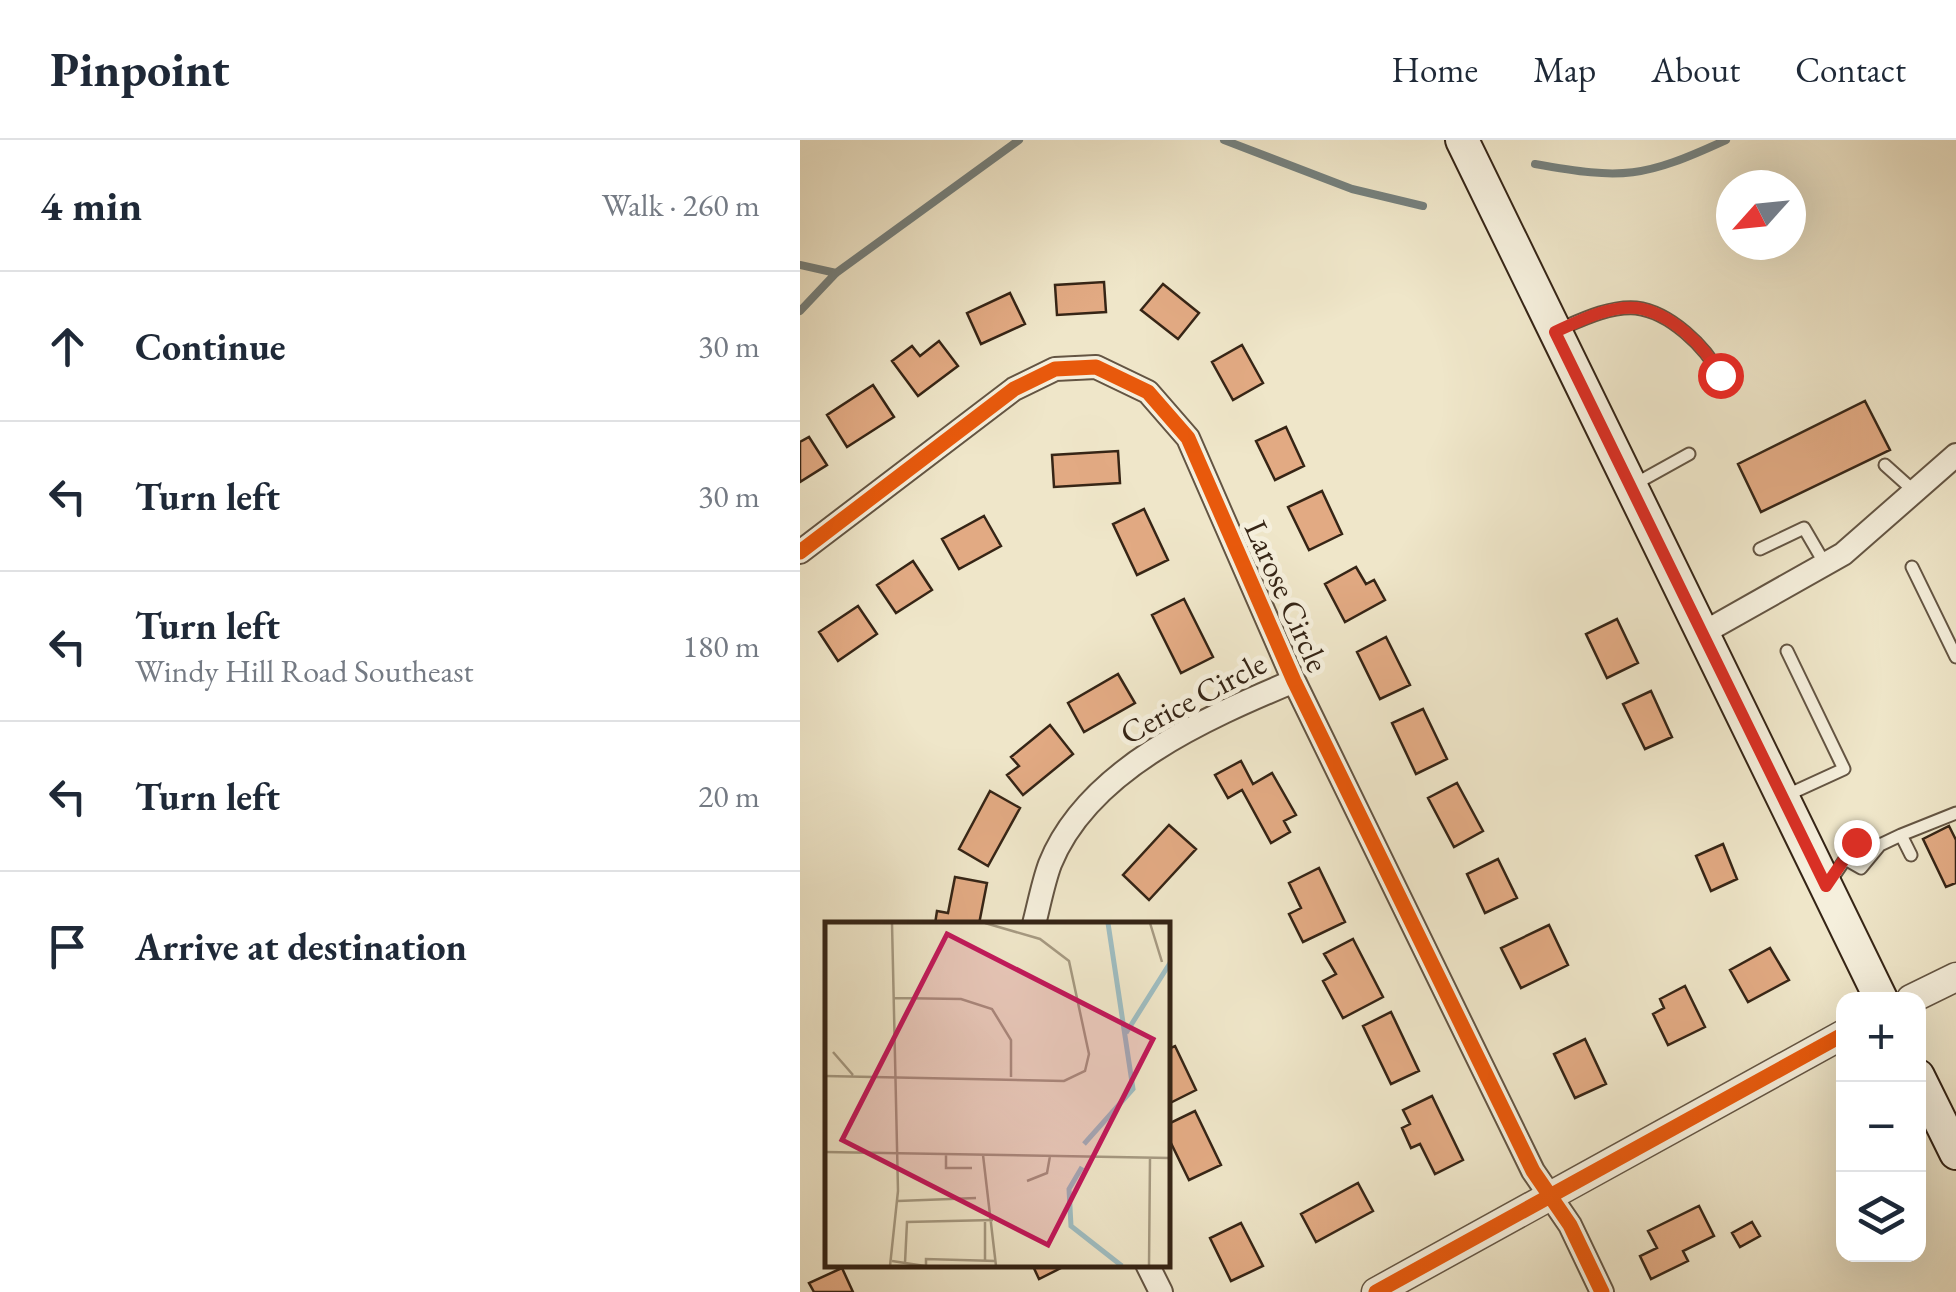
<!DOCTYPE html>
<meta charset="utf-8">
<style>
body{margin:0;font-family:"EB Garamond",serif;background:#f6f6f7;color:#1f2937}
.controls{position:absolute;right:30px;bottom:30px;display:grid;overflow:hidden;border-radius:20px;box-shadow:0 10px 40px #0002}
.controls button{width:90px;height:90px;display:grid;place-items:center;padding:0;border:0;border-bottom:2px solid #e0e1e3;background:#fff;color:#1f2937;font:50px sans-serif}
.compass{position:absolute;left:916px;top:30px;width:90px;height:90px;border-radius:50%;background:#fff;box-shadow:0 10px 40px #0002;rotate:243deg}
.stop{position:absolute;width:30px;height:30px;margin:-22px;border:8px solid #d93025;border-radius:50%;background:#fff}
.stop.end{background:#d93025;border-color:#fff;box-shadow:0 2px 10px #0008}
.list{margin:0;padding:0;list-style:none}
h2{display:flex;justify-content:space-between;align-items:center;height:130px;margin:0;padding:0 40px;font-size:42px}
h2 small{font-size:32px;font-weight:400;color:#747a83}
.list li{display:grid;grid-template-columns:65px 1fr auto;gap:30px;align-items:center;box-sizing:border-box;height:150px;padding:0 40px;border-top:2px solid #e0e1e3}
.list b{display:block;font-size:38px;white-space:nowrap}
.list p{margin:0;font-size:32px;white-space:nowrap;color:#747a83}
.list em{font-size:32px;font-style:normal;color:#747a83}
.icon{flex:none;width:55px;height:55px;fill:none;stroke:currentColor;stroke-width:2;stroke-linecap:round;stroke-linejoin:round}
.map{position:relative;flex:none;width:1156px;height:1152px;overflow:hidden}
header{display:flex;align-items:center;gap:60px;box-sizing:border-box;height:140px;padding:0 50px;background:#fff;border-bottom:2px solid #e0e1e3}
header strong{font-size:48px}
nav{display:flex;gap:55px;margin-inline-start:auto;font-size:35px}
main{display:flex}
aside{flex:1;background:#fff}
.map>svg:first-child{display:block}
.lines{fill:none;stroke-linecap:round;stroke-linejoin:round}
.stream{stroke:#75807d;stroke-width:8}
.building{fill:#e2aa83;stroke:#362516;stroke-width:2.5}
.service-casing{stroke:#645543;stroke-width:15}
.minor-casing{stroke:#645543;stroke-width:26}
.tertiary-casing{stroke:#645543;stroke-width:31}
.secondary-casing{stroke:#362516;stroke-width:36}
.service{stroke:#f5efdc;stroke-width:11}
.minor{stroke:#f5efdc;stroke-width:22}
.tertiary{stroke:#f5efdc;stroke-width:28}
.secondary{stroke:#f5efdc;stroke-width:32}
.cycleway-casing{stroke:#f5efdc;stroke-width:21}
.cycleway{stroke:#e8590c;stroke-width:15}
.route{stroke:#d93025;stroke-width:12}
.labels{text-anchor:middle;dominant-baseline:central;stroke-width:10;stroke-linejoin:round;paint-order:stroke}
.street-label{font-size:32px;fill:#362516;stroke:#f5efdc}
.inset-river{fill:none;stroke:#9fbdc1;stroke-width:5}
.inset-road{fill:none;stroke:#a59981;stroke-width:2.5}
.view{fill:#c2185b;fill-opacity:0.15;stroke:#c2185b;stroke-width:5}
.inset-edge{fill:none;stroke:#362516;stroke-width:5}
</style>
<header>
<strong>Pinpoint</strong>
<nav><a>Home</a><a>Map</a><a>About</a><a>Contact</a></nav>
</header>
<main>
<aside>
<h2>4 min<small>Walk · 260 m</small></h2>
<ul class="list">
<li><svg class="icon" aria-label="ahead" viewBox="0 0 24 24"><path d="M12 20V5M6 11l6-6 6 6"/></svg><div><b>Continue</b></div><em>30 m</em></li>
<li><svg class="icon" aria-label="left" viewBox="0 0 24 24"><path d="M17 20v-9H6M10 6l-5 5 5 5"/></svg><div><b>Turn left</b></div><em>30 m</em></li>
<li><svg class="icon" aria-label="left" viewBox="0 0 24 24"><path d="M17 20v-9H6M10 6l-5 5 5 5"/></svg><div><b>Turn left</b><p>Windy Hill Road Southeast</p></div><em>180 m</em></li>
<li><svg class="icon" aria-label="left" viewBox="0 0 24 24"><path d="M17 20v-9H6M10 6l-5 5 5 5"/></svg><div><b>Turn left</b></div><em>20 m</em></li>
<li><svg class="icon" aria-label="arrive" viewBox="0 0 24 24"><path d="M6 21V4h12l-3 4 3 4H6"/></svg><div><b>Arrive at destination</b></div></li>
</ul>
</aside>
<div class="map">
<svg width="1156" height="1152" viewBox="0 0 1156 1152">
<rect width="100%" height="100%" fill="#efe6c9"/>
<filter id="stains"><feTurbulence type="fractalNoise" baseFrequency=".002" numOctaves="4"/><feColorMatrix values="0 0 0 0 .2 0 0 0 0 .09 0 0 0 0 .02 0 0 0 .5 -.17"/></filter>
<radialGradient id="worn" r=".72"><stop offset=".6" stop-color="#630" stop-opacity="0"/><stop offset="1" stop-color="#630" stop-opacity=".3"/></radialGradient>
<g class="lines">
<!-- stream -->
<path class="stream" d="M424,0L552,49L623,66
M735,24C824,40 843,38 926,0
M0,125L36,133
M0,171L36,133L219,0"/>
</g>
<!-- building -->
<path class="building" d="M304,142L306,172L257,175L255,145Z
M363,144L399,173L378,199L341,170Z
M210,153L225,184L181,204L167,173Z
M139,201L158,226L118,256L92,221L112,206L120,216Z
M442,205L463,243L433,260L412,222Z
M73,245L94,277L47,307L27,275Z
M1065,261L1090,310L961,372L938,324Z
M486,287L504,326L475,340L456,301Z
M9,297L27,325L0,342V302Z
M318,311L320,343L254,347L252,315Z
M522,351L542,394L509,410L488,367Z
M344,369L368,420L337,435L313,384Z
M184,376L201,406L159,429L142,399Z
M113,421L132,450L96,473L77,445Z
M556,427L566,444L574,440L585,460L545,482L525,444Z
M384,459L413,517L381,533L352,475Z
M58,466L77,494L38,521L19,492Z
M817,479L838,523L807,538L786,494Z
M586,497L610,545L580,559L557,512Z
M318,534L335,563L284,592L268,563Z
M851,551L872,597L845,609L823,564Z
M623,569L647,619L616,634L592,583Z
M250,585L273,614L223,655L207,635L219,626L211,617Z
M441,621L453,644L472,633L496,675L484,681L490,692L471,703L442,650L428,658L415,635Z
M657,643L683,691L654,707L628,658Z
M190,651L220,668L188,726L159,709Z
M369,685L396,709L349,760L323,735Z
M1149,686L1156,700V743L1146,747L1123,699Z
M923,704L937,739L911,751L896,716Z
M698,719L717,758L685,773L667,734Z
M519,728L545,782L503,802L489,774L501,768L489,743Z
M155,737L187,743L179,784H135L137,771L148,773Z
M749,785L768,825L721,848L701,808Z
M553,799L583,857L543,878L523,841L536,834L524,814Z
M970,808L989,840L948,862L930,830Z
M885,846L905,887L868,905L853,874L864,868L860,859Z
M591,872L619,931L591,944L563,886Z
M785,899L806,944L775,958L754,914Z
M375,906L396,950L368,964V909Z
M632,956L663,1020L635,1034L620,1004L611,1008L602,988L610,984L603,970Z
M395,971L421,1025L389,1040L368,997V984Z
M558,1043L573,1071L516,1102L501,1074Z
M899,1066L914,1096L883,1111L888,1121L851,1139L840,1116L857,1108L848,1091Z
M952,1082L960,1096L940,1107L932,1093Z
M441,1083L463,1126L431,1141L410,1098Z
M232,1124H269L239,1139Z
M42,1128L53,1152H14L9,1143Z"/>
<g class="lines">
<!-- service casing -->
<g class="service-casing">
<path id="service" d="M760,189C783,179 810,166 836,168C870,172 906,207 920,235
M1085,325L1114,351
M835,344L889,314
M960,409L1004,388L1025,424
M1112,427L1156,517
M985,656L1044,629L987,511
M1101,695L1156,673
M1047,720L1061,728L1080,705L1101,695L1111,715
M1029,743L1056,703L1080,705"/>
</g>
<!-- minor casing -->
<g class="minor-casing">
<path id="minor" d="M0,412L214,249L255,229L296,227L348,252L388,298L494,541L733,1031L770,1085L802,1152
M903,493L1043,414L1156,315
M234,784C239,765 243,743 250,724C288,629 406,578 494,541
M347,1124L361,1152"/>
</g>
<!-- tertiary casing -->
<g class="tertiary-casing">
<path id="tertiary" d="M1111,859L1156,837
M576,1152L1044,894"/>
</g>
<!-- secondary casing -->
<g class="secondary-casing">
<path id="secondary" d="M662,0L1081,859
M1118,936L1156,1013"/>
</g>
<!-- service -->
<use href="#service" class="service"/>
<!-- minor -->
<use href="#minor" class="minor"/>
<!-- tertiary -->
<use href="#tertiary" class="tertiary"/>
<!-- secondary -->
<use href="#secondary" class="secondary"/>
<!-- cycleway casing -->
<g class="cycleway-casing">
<path id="cycleway" d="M0,412L214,249L255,229L296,227L348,252L388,298L494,541L733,1031L770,1085L802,1152
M576,1152L1044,894"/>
</g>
<!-- cycleway -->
<use href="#cycleway" class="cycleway"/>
</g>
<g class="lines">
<!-- route -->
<path class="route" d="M920,235C906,207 871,173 837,168C809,165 779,181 755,192L1026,746L1056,702"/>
</g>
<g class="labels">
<!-- street labels -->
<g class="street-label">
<text transform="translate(487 456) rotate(66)">Larose Circle</text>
<text transform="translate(393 558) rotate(-28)">Cerice Circle</text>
</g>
</g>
<!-- overview -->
<g transform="translate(25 782)">
<rect width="345" height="345" fill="#efe6c9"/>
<path class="inset-river" d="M301,111L345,41M259,222L308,167L283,1M257,245L244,267L246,304L297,344"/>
<path class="inset-road" d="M325,1L337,40M69,76L136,77L167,87L186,118V155M8,130L28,153M0,154L239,159L260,149L264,132L244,39L215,17L160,1M0,230L345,236M121,232V246H147M158,233L171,344M202,259L222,251L225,234M73,279L151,276M67,339L100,344M160,339V300M80,341L82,300L168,298M65,344L73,269L67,1M101,344V337L171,339M324,344L325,236"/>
<path class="view" d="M122,12L328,117L223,323L17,218Z"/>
<rect width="345" height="345" class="inset-edge"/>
</g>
<rect width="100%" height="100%" filter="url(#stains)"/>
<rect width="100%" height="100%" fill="url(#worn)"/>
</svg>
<div class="controls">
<button>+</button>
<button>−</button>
<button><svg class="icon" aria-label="layers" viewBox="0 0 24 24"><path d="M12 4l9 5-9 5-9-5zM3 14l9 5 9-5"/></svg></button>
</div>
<svg class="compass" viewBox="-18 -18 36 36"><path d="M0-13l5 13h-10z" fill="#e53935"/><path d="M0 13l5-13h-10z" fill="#747a83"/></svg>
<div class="stop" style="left:920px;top:235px"></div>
<div class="stop end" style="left:1056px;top:702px"></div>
</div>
</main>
